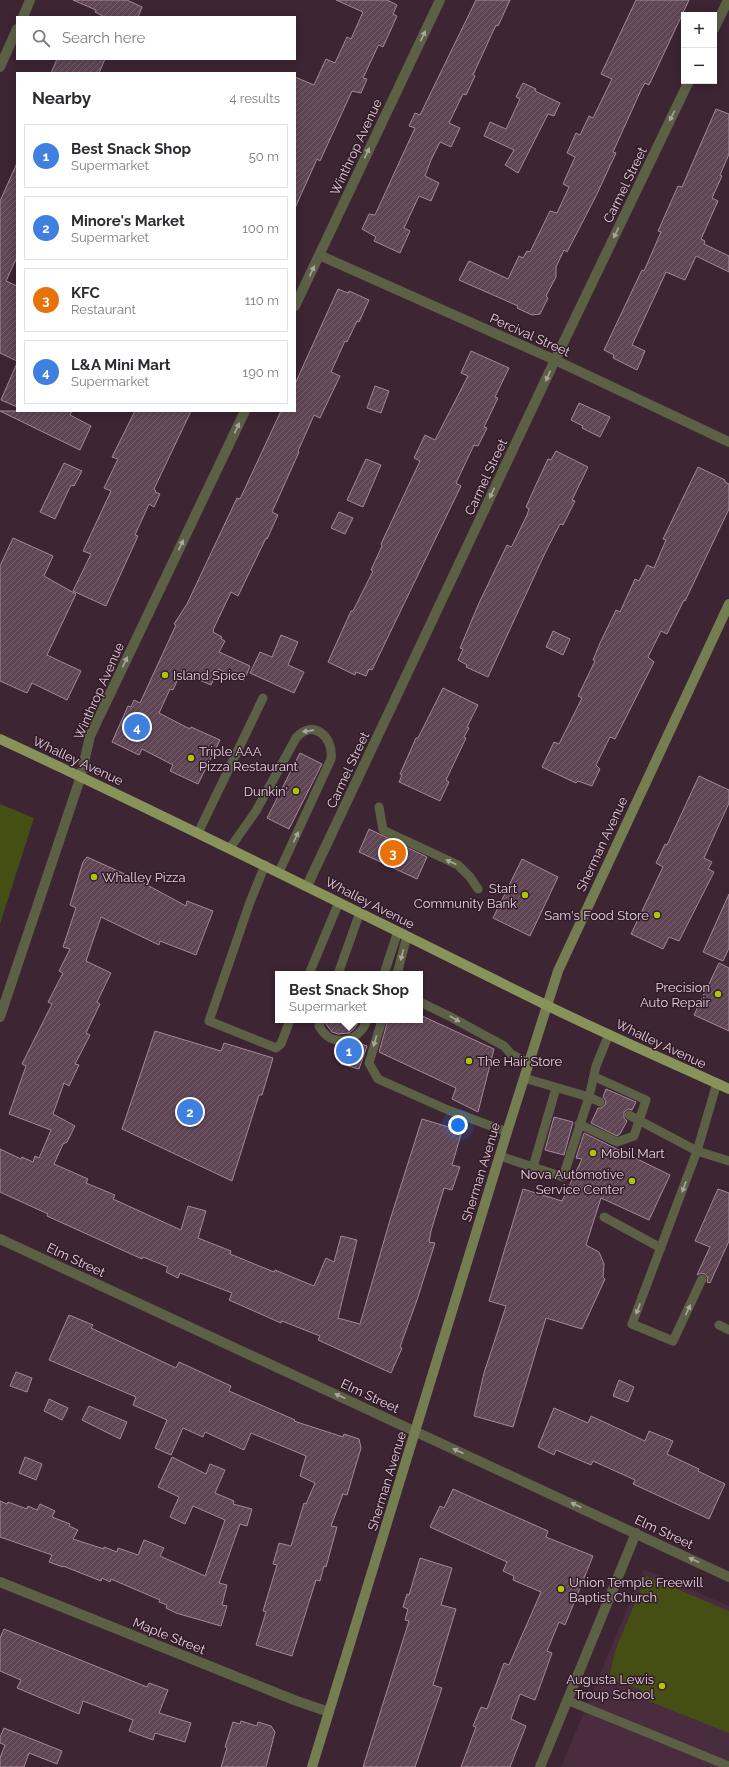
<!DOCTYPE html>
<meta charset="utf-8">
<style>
body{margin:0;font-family:Raleway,sans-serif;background:#f7f7f7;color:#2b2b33}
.controls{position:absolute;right:12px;top:12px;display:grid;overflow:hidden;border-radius:0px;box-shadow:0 2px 10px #0003}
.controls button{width:36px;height:36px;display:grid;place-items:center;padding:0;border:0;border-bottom:1px solid #e1e1e2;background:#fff;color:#2b2b33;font:20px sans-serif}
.you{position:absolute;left:458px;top:1125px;width:14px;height:14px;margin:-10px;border:3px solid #fff;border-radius:50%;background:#1a73e8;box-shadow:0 0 0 6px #1a73e833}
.badge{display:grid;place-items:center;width:26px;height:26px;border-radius:50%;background:#d93025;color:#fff;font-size:13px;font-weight:700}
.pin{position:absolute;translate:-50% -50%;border:2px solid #fff;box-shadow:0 1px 4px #0006}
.popup{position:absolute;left:275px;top:971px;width:148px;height:52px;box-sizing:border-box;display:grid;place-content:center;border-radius:0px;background:#fff;filter:drop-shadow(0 1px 3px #0005);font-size:13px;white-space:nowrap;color:#7c7c81}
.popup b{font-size:15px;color:#2b2b33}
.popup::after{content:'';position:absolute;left:50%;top:100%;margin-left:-8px;border:8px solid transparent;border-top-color:#fff}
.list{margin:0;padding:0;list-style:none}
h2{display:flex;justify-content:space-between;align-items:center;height:52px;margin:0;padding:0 16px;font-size:17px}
h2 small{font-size:13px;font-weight:400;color:#7c7c81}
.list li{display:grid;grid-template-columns:26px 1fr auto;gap:12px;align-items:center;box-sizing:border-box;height:64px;margin:0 8px 8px;padding:0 8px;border:1px solid #e1e1e2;border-radius:0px}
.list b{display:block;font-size:15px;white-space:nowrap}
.list p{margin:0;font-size:13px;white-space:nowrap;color:#7c7c81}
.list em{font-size:13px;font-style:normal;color:#7c7c81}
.icon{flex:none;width:22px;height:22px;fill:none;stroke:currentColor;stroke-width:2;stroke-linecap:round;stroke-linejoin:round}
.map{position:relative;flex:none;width:729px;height:1767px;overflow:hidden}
.search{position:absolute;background:#fff;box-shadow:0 2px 10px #0003;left:16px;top:16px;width:280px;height:44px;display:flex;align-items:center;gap:10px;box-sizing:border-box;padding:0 14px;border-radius:0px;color:#7c7c81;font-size:15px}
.panel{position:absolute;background:#fff;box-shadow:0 2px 10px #0003;left:16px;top:72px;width:280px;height:340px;border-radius:0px}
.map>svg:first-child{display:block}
.built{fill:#4a2c3f}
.green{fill:#454e13}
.building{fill:url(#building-hatch);stroke:#a58799}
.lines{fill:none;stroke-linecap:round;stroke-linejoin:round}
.service{stroke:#5c6146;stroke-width:9}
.minor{stroke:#5c6146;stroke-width:10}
.secondary{stroke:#757e51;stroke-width:10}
.primary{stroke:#88935a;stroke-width:10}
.oneway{fill:#aca49f}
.poi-dot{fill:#afc507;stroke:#331b2a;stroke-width:1.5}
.labels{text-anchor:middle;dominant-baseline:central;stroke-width:3;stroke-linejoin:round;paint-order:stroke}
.street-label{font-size:13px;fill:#e1d0da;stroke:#331b2a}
.poi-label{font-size:13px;fill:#e1d0da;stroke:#331b2a;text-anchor:start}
</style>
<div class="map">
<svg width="729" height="1767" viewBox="0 0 729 1767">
<defs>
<pattern id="building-hatch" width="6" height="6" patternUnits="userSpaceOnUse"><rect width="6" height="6" fill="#604555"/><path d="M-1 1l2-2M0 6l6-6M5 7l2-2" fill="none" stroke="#765f6d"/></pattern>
</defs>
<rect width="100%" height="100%" fill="#3d2534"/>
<!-- built -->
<path class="built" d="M644,1569L729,1606V1767H561Z"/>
<!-- green -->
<path class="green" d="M0,804L34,818L0,924Z
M646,1576L729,1611V1733L641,1698V1690L609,1678L615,1651Z"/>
<!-- building -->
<path class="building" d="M73,0H127L142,7L138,17H105L95,12L96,10Z
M336,0H387L397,5L393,14L397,16L383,47L379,45L378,46L363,78L367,79L361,93L352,91L320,161L317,159L295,208V77L314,85L326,59L335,63L347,37L351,39L363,12Z
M476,0H510L498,26L496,25L473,75L475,76L466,95L463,94L449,123L460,128L451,147L440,142L431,160L425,176L439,183L431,201L419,196L404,228L410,231L400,253L374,241L376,237L362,229L369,214L375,215L415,128L409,126L415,113L420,115Z
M636,0H689L649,85L645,83L641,90L613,152L616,153L596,196L567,252L564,250L556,267V277L546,296L548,298L540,314L532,315L517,308L518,306L459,280L469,261L508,279L519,256L523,258L527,251L530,252L550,211L557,213L569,187L563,184L575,157L567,153L576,133L580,135L589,116L593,118L612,79L601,74Z
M57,59H105L99,73H51Z
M523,83L536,89L535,91L560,103L554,116L548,114L518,173L505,165L514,150L484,136L490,122L506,129L520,99L516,97Z
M716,109L729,114V154L720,175L722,176L712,198L718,201L701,239L705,241L704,244L729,256V272L696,256L685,280L666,272L632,345L645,351L637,370L613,358L614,355L604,350L642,270L644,271L661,232L658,231L678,186L682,187Z
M17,163V257L6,281L17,286V361L0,353V201Z
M338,289L348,293L349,291L369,300L359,322L357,321L347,342L345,341L331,372L340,376L320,418L314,415L298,451L299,452L272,512L278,515L267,539L266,538L238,596L231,592L214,628L213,632L222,637L221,639L225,641L219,652L250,666L244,681L218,669L211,685L181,672L173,690L170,689L159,713L190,729L191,727L220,740L198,784L170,771L173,765L142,749L139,755L112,742L128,706L131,707L134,700L140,703L176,625L174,624L187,604L237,498L240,499L281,411H295V384Z
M471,351L509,368L495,397L498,398L484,427L487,428L478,446L474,445L456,483L461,486L372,670L369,669L366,676L356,672L355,675L328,662L351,611H353L373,571L371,570L382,546L381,544L420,461L414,458L425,435L435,440L468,376L461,373Z
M17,363V407L1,400Z
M375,386L389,391L381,413L367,408Z
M579,403L610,417L600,437L582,428L583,426L571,420Z
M0,411H72L70,415L91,426L80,450Z
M135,411H191L154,489L156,491L155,492L160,494L154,507L149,504L135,535L138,536L106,606L73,591L91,554L83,551L111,491L104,488L118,459L112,457Z
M556,451L588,467L572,500L575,501L563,525L560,524L545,553L488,677L466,667L467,665L458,660L463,649L460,648L479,603L507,545L511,547L512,546L527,515L529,509L526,507L535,487L548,459L551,460Z
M366,459L381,465L363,507L347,500Z
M64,463L82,471L74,486L71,485L55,519L40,512Z
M698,467L725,480V482L729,484V509L685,601L684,600L667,634L661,631L648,657L654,662L615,739L610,737L596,765L600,769L592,786L578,781L576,783L542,767L554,742L559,744L582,698L578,696L595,661L593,660L600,643L616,610L620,612L635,579L639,581L647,565L654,568L666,540L663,539Z
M339,512L353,518L345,534L331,528Z
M13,538L53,556L44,576L76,594L47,655L81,671L67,700L32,683L27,693L0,681V566Z
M553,631L570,639L563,655L546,647Z
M281,635L298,642L288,665L304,672L294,693L250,673L260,652L272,657Z
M443,688L478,705L467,727L469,728L464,737L466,738L446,780L449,782L440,801L399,782L402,775L400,774L416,738H418Z
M300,753L322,764L289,829L267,818Z
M699,776L729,790V803L704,858L712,862L708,869L714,872L679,941L669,937L663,949L631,934L663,867L656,863L665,844L667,845Z
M369,829L427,857L417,879L359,852Z
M87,857L138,880L186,906L187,901L213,911L196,955L160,941L159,945L101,917L86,961L111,973L97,1002L100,1004L86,1033L90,1035L75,1064L79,1065L69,1086L64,1083L53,1114L75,1126L67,1142L63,1144L54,1164L88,1179L86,1183L115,1195L113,1199L181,1230L188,1206L206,1211L198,1238L231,1251L230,1254L274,1272L275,1270L314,1286L326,1258L334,1262L341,1236L357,1240L338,1318L360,1324L390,1220L422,1119L462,1131L452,1165L460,1167L452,1190L444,1188L431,1231L429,1242L435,1243L417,1300L400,1347L402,1348L391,1373L318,1340L320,1336L282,1321L281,1323L229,1300L232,1293L180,1273L178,1278L166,1272L168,1267L143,1257L142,1259L47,1216L48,1214L0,1192V1149L21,1159L22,1157L33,1162L35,1156L39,1158L51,1130L9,1114L26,1066L22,1064L52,1004L48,1002L63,973L59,971L70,949L63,947L76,908L70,905L83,862Z
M522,859L558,877L530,936L493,918Z
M729,894V948L723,961L703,952Z
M719,963L729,968V1031L694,1015Z
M420,1015L494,1049L478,1112L452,1099L456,1088L379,1052L388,1020H420Z
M327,1020H360L354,1029L349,1033L338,1034L332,1032L326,1024Z
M155,1031L221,1051L224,1043L273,1058L262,1095H259L232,1181L122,1129Z
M356,1042L367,1046L359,1069L341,1064L347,1046Z
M606,1089L636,1102L632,1110L628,1109L624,1112V1118L627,1121L620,1134L617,1136L591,1123L598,1108H601L605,1105L606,1101L603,1097Z
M554,1117L573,1122L564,1155L545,1150Z
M584,1133L670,1175L649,1220L601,1198L586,1245L599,1252L604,1264L603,1277L605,1279L582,1329L546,1318L513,1427L474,1416L484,1373L506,1306L489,1301L523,1189L562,1201L582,1159L576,1158Z
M718,1189L729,1193V1241L710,1283L707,1282L708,1278L705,1274L701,1273L697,1275L710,1247L695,1241Z
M69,1315L93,1325L91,1328L176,1368L179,1362L231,1386L229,1391L295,1420L294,1421L343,1437L344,1434L359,1439L361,1448L347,1495L343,1494L331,1526L337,1527L326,1567L324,1566L320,1581L316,1580L292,1656L256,1645L266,1612L263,1611L277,1565L273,1564L279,1543L291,1546L304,1503L306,1504L315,1483L300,1476L306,1456L251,1433L244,1450L205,1432L203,1437L183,1428L171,1455L155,1448L167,1420L133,1405L136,1397L49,1360Z
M16,1372L32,1378L27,1392L10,1386Z
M619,1380L634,1387L628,1402L613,1396Z
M49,1399L68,1408L62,1420L44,1411Z
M89,1406L127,1422L120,1439L82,1420Z
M554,1408L588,1423L591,1416L645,1441L649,1431L673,1441L667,1454L699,1469L698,1471L725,1484L709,1519L633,1484L635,1480L593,1461L591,1465L556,1450L554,1455L538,1447Z
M25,1457L42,1464L36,1480L19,1473Z
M172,1457L206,1474L210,1464L225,1470L215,1493L234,1501L233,1504L252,1509L247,1526L240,1524L219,1583L227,1585L222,1605L227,1606L221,1626L176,1613L166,1608L167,1605L159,1602L160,1600L111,1579L110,1582L102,1578L101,1581L63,1566V1567L49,1562L52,1555L0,1537V1501L7,1504L8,1502L27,1509L28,1506L37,1510L40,1504L55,1511L52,1517L70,1524L69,1526L78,1530L73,1539L104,1549V1547L117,1552L118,1548L138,1555L144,1540L164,1548L160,1556L205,1576L225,1520L193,1506L185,1524L170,1517L179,1497L158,1487Z
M453,1489L548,1531L546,1537L593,1556L565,1625L559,1622L547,1651L552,1653L535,1700L520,1694L511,1719L526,1726L510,1767H461L476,1727L473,1726L481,1707L487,1709L504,1663L509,1665L541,1592L513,1580L514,1576L503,1571L507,1562L430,1527L440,1506L444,1508Z
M420,1558L452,1568L441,1605L456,1609L433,1685L442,1688L415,1767H363L409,1621L405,1620L408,1609L403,1607L407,1594L409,1595Z
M4,1629L147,1687L149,1683L168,1690L159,1713L191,1723L185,1742L155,1733L153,1740L129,1731L133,1720L83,1701L79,1714L17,1688L21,1680L0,1671V1638Z
M241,1721L257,1726L258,1722L271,1726L275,1732L266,1767H221L226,1751L227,1748L225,1747L233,1722L240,1724Z
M4,1728L62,1751L57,1764L29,1753L24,1767H0V1758L5,1745L0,1743V1737Z"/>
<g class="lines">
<!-- service -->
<path class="service" d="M379,807L383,830L458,865L470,877L478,889
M198,833L263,698
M230,848L256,811L296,738C313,718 334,737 331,759L279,872
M265,865L250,902L209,1021L276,1048L281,1044L290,1020
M309,974L339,902
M338,974L360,912
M384,974L398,931
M397,974L407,936
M420,1002L449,1016L504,1046L511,1054L528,1063
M321,1020L319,1026C331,1049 359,1043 367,1020
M382,1020L369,1063L378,1079L448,1110L507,1132
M524,1078L589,1097L600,1102
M629,1115L697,1151L729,1161
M579,1124L617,1142L634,1136L646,1100L595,1077
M500,1156L563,1177L589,1097L596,1066L609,1034
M533,1167L556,1088
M604,1217L661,1248
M702,1279L673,1341L632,1324L697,1151L717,1083
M719,1325L729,1330
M567,1700L729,1766"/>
<!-- minor -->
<path class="minor" d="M23,17L30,0
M714,29L728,0
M0,67L17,29
M319,255L555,360L729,442
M295,306L440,0
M307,886L555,360L689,81
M0,1017L81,776L90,736L245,411
M0,1239L729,1577
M0,1582L294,1700L329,1712
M540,1767L636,1533"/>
<!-- secondary -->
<path class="secondary" d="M312,1767L507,1132L558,971L729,604"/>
<!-- primary -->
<path class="primary" d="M0,739C184,824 363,915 544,1004C605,1034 668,1061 729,1089"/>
</g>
<!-- one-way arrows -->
<defs><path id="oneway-solid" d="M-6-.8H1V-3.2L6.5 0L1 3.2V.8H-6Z"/></defs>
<g class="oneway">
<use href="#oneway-solid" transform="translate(423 36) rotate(-65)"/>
<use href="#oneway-solid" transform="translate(672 116) rotate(116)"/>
<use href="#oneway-solid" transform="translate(367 153) rotate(-65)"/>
<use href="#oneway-solid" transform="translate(616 233) rotate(116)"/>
<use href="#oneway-solid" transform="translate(312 271) rotate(-65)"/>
<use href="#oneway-solid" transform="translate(548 376) rotate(115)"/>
<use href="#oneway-solid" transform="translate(237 428) rotate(-65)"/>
<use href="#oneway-solid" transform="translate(492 493) rotate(115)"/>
<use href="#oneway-solid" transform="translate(181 545) rotate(-65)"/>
<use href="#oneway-solid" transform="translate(125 662) rotate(-65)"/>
<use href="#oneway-solid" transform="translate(308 731) rotate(172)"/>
<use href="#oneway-solid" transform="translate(296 837) rotate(-65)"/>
<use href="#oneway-solid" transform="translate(451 862) rotate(-155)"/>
<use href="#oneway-solid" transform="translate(402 955) rotate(105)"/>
<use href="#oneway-solid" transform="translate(455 1019) rotate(30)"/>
<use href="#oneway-solid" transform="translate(375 1041) rotate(106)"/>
<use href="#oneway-solid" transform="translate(684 1187) rotate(110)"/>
<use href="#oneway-solid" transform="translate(638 1309) rotate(111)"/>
<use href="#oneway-solid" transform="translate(688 1310) rotate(-65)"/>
<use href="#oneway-solid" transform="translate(340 1396) rotate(-155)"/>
<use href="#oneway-solid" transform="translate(458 1451) rotate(-155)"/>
<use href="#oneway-solid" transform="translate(576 1505) rotate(-155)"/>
<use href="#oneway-solid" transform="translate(694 1560) rotate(-155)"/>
</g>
<!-- markers -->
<g class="poi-dot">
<circle cx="165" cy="675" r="4"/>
<circle cx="191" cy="758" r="4"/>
<circle cx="296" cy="791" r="4"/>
<circle cx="94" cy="877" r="4"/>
<circle cx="525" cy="895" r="4"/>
<circle cx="657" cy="915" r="4"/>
<circle cx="718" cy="994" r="4"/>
<circle cx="469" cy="1061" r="4"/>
<circle cx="593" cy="1153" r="4"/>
<circle cx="632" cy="1181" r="4"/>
<circle cx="561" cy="1589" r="4"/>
<circle cx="662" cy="1686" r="4"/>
</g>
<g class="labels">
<!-- street labels -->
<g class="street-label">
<text transform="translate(356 147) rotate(-65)">Winthrop Avenue</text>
<text transform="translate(625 185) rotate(-64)">Carmel Street</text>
<text transform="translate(530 335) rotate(24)">Percival Street</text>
<text transform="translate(486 477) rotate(-65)">Carmel Street</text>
<text transform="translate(99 691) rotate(-66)">Winthrop Avenue</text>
<text transform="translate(78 761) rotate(25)">Whalley Avenue</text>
<text transform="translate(348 770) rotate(-65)">Carmel Street</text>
<text transform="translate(602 844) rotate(-65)">Sherman Avenue</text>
<text transform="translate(370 903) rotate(27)">Whalley Avenue</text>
<text transform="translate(661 1044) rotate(25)">Whalley Avenue</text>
<text transform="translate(481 1172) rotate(-73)">Sherman Avenue</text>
<text transform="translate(76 1260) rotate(25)">Elm Street</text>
<text transform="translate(370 1396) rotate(25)">Elm Street</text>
<text transform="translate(387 1481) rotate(-73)">Sherman Avenue</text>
<text transform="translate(664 1532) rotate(25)">Elm Street</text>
<text transform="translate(169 1636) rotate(22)">Maple Street</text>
</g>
<!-- poi labels -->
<g class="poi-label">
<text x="173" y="675">Island Spice</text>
<text x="199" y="751">Triple AAA<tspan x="199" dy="15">Pizza Restaurant</tspan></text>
<text x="288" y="791" text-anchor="end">Dunkin'</text>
<text x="102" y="877">Whalley Pizza</text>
<text x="517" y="888" text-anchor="end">Start<tspan x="517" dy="15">Community Bank</tspan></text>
<text x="649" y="915" text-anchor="end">Sam's Food Store</text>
<text x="710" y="987" text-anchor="end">Precision<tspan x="710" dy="15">Auto Repair</tspan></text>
<text x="477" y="1061">The Hair Store</text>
<text x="601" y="1153">Mobil Mart</text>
<text x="624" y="1174" text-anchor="end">Nova Automotive<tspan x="624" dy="15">Service Center</tspan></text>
<text x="569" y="1582">Union Temple Freewill<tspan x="569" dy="15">Baptist Church</tspan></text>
<text x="654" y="1679" text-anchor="end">Augusta Lewis<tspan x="654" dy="15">Troup School</tspan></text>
</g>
</g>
</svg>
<div class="controls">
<button>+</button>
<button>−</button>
</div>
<div class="you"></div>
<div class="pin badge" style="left:349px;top:1051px;background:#3f7fe0">1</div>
<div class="popup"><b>Best Snack Shop</b>Supermarket</div>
<div class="pin badge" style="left:190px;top:1112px;background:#3f7fe0">2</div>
<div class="pin badge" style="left:393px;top:853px;background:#e8710a">3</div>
<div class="pin badge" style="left:137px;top:727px;background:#3f7fe0">4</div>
<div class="search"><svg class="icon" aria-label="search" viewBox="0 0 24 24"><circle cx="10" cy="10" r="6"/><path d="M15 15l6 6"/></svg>Search here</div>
<section class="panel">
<h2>Nearby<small>4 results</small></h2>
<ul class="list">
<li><span class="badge" style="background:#3f7fe0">1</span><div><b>Best Snack Shop</b><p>Supermarket</p></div><em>50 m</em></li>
<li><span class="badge" style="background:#3f7fe0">2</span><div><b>Minore's Market</b><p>Supermarket</p></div><em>100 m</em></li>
<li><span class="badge" style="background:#e8710a">3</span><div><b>KFC</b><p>Restaurant</p></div><em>110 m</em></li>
<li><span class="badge" style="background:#3f7fe0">4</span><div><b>L&amp;A Mini Mart</b><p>Supermarket</p></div><em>190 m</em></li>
</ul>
</section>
</div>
